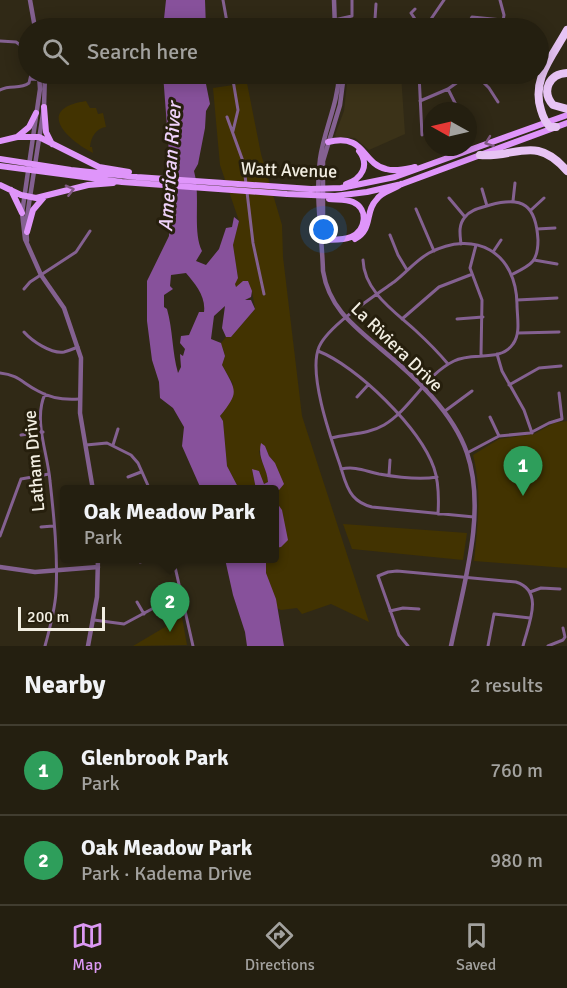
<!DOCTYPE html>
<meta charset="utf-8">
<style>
body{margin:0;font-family:Signika,sans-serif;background:#2c2719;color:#f1f3f6}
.compass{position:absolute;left:423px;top:102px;width:54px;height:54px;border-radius:50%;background:#241f10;box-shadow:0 3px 15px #0003;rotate:278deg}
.scale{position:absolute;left:18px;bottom:15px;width:87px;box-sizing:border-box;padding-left:6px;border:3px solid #f2eee2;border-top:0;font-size:16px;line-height:21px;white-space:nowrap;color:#f2eee2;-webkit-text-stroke:4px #261f0d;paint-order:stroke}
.you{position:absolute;left:324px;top:230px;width:21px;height:21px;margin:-15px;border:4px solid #fff;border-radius:50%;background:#1a73e8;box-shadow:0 0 0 9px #1a73e833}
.badge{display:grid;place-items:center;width:39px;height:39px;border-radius:50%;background:#dc99f4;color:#fff;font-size:20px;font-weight:700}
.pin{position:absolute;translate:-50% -50px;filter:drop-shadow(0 2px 3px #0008)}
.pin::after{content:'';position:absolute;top:32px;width:21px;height:18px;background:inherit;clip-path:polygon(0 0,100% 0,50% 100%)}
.popup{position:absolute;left:60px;top:485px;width:219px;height:78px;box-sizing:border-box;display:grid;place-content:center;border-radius:6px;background:#241f10;filter:drop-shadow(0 2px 4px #0005);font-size:20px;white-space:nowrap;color:#a3a29f}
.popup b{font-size:22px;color:#f1f3f6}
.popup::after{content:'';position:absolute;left:50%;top:100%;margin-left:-12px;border:12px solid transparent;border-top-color:#241f10}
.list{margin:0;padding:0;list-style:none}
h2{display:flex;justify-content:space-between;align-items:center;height:78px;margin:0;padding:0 24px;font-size:26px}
h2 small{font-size:20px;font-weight:400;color:#a3a29f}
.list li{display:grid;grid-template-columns:39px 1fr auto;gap:18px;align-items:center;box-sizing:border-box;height:90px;padding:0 24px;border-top:2px solid #413d30}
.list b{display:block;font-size:22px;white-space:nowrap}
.list p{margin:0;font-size:20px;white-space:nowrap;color:#a3a29f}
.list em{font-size:20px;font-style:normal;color:#a3a29f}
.icon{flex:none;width:33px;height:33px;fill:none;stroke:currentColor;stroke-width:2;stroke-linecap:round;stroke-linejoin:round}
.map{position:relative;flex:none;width:567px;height:646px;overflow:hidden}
.search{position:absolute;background:#241f10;box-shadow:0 3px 15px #0003;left:18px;right:18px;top:18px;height:66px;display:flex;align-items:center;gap:15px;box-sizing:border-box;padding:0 21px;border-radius:33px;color:#a3a29f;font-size:22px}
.sheet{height:258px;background:#241f10}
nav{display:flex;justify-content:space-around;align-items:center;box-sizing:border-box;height:84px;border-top:2px solid #413d30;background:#241f10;font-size:16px;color:#a3a29f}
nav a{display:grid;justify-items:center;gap:3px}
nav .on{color:#dc99f4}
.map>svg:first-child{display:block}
.built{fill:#3b3218}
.green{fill:#423301}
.water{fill:#87519b;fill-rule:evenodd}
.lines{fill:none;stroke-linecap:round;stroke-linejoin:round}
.minor{stroke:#846191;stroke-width:3}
.tertiary{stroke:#846191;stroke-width:4.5}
.primary{stroke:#df95fa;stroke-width:6}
.motorway{stroke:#e7c4f4;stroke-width:8}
.oneway{stroke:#825a84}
.labels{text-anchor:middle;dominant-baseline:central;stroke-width:6;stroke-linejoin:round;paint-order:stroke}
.street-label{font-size:18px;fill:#f2eee2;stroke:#261f0d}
.water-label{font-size:20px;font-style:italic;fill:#efd2fa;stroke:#261f0d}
</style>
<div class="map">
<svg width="567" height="646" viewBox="0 0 567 646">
<rect width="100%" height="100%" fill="#302916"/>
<!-- built -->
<path class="built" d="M348,74H401L405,134L369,150L355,138L336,137L335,135L344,111Z"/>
<!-- green -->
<path class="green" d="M247,83L261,154L282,225L283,257L302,416L369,622L331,604L302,614L297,608L281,610L277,608C276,596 270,589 267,579C265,572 266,565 266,559L275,558V548L281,547L277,503L275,504V463L269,456L265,446L259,451C261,464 267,468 268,482L264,484L252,470L256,489H239L227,466L223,421L220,416L225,410L233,384L222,365L225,356L221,343L226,337H231L255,309L252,291L236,287L234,284L238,278L233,245L239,221L220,165L213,88Z
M86,101L90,108H96L98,114L103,113L106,127C96,128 91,137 90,147H92L93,153C66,139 35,109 86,101Z
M567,421V568L474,561C478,523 482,492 473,455L499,439L534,434L554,423Z
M343,524L467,533L463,560L352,549Z
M182,617L187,645L133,646Z"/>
<!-- water -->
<path class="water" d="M166,0H205L206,28H163Z
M163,74H204L210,104L206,111L205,128L198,164L194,171C201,196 192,231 202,251L196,261L206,265L219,249L226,228L232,227L234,217L239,221L233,245L238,278L235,284L236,287L243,281H248L252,291L251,297L245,300H251L255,309L231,337H226L222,328L225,306L214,316L211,339L221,343L225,356L222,365C237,392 239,392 220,416L223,421L227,466L239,489H201L182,446L184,427L173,408L160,398L159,382L152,360L147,321V281L169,236L171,155L169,153ZM186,273C195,284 206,296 204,312H199L189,335L181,336L180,343L185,349L183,356L180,354L181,367L178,373C172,352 173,330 167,309L164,307V295L173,289L170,286L171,275Z
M261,443L265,446L269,456L275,463L284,484L279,490L256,489L252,469L259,471L264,484L268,482C267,467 257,459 261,443Z
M277,503L282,510L288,540L281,547L275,548V504Z
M225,559H266V573L276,599L284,646H247L245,632L233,595Z"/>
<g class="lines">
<!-- minor -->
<path class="minor" d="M223,0L228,28
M500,0L504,15L502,28
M376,4L375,19L378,28
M415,9L411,13L421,28
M334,20L352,16V0
M378,27L390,23L392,28
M421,28L431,19L444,0
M466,28L472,17L512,21L531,28
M0,41L16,42L28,51
M232,74L238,110L233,131
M419,74L422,135
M475,74L489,88L498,102
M31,79L45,80
M448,89L459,111
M0,90C10,84 20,90 29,83L31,74
M420,101L448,89L469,74
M227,117L244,164L246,185
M482,189L487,206
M247,192L253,243L264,294
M449,198L465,217
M513,201L515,183
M416,209L434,251
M531,210L544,198
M537,229L555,228
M390,235L398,255L407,270
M461,244C460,235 458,225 465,217C471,209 481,208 490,205C523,196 536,205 538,240C538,262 531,265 513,274
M476,245L470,268L482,300L481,355
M493,252L501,240
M363,260C364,291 394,311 415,330C427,341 438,352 448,364
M534,260L557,264
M24,289L30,282L76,252L90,231
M517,300L557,298
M402,319L439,287L470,275
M457,319L483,317
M24,332C32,341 51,354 64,352C68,351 73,349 78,347
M518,333L559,332
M318,351C357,366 420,428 434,468C439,483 439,498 438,514
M497,354L502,371L524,410L532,433
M0,373C19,375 22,383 38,391C50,398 65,400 79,399
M509,385L539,368L561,366
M45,394C33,420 48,454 50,481C54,517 58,556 56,592C55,610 50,628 45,646
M357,397L368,385
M445,411L472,391
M490,417L499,436
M21,435L43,432
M331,438C349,433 367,435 384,425C411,409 425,375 454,361C472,351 500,363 513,344C521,333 517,317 517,304C516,252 475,229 429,253C415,261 406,273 394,282C374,296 328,326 319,347C308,373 330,436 339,462C343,473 345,487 353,496C358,502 364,505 372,507L474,517
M86,445L107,443L131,455L138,463L150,490
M113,445L118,429
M467,453L499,436L530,433L549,423L562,419L559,393
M341,469C356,466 365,471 379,474C396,477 420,480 437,477
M389,475L390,460
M128,477L141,472
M41,527L53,526
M0,536L21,479L49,474
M173,558L193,646
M140,562L153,558
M530,592L541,588L560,589
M137,602L144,614
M390,611L403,608L419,609
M94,620L124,624L163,603L182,599
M408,646L399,635L378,576L388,572L397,571L516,582C545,591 528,625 523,646
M488,646L494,614L530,618
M548,646L563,640L565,637L563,628"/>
<!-- tertiary -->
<path class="tertiary" d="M30,0L35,28
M334,0L335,28
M39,74L40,89L22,213L25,239L41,275L64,308L81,358L80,413L93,490
M339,74C338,104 324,130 320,159C315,196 322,234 323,271C329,308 354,326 381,349C414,376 453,412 467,453C487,512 463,587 451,646
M323,238V161L340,105L344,74
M27,241L26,223L44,107L45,74
M0,567L35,572L98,567
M88,646L97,597L98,558"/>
<!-- primary -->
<path class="primary" d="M44,107L46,132L52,144
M17,137L29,127L36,113
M0,141L17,137H39L99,167L129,172
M328,142C366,133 361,163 386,169C395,172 406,169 415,167
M0,159L71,170L137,177L311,189L341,188L395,177L567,115
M0,166L122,182L287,194L335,196L367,192L402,184L567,123
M346,184C362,179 370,165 359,151
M0,185L21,195L36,198L88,185L113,183
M11,190L22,213
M27,232L33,210L44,197
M355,239C374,228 364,212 377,199C383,191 394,190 401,184
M322,240C331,239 342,241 351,237C366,231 369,209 353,202C346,199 336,200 329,199"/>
<!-- motorway -->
<path class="motorway" d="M567,73C549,74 541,91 553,105L567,109
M556,127H550C545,122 543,117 541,110C531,79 553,56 567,30
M480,155C516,158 536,134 567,171"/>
</g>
<!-- one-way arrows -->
<defs><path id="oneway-chevron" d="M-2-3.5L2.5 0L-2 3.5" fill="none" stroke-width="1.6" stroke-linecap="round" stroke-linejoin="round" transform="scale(1.5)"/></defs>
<g class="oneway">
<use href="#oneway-chevron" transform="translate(489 142) rotate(160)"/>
<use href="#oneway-chevron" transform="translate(70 190) rotate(-14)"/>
</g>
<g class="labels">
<!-- street labels -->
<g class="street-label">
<text transform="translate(289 170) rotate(2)">Watt Avenue</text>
<text transform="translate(397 347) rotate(44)">La Riviera Drive</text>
<text transform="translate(34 461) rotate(-95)">Latham Drive</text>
</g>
<!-- water labels -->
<g class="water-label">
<text transform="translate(170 167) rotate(-86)">American River</text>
</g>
</g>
</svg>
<svg class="compass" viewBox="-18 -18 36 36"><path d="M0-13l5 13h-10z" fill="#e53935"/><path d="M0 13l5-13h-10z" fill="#a3a29f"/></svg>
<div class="scale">200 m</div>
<div class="you"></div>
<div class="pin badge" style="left:523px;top:496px;background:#2e9e5b">1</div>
<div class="pin badge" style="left:170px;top:632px;background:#2e9e5b">2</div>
<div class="popup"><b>Oak Meadow Park</b>Park</div>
<div class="search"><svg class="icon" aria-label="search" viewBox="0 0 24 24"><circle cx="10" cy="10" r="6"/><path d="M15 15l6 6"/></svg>Search here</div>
</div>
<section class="sheet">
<h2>Nearby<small>2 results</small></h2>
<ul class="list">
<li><span class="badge" style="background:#2e9e5b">1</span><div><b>Glenbrook Park</b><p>Park</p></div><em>760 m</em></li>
<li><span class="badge" style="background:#2e9e5b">2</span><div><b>Oak Meadow Park</b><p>Park · Kadema Drive</p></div><em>980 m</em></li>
</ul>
</section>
<nav>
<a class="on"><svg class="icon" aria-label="map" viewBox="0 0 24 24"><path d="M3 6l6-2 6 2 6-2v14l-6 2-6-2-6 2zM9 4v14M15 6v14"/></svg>Map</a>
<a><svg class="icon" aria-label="directions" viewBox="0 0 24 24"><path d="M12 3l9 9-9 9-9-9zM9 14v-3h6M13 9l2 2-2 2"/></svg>Directions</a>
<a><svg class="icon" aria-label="saved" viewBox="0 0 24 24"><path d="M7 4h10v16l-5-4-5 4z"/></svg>Saved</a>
</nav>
